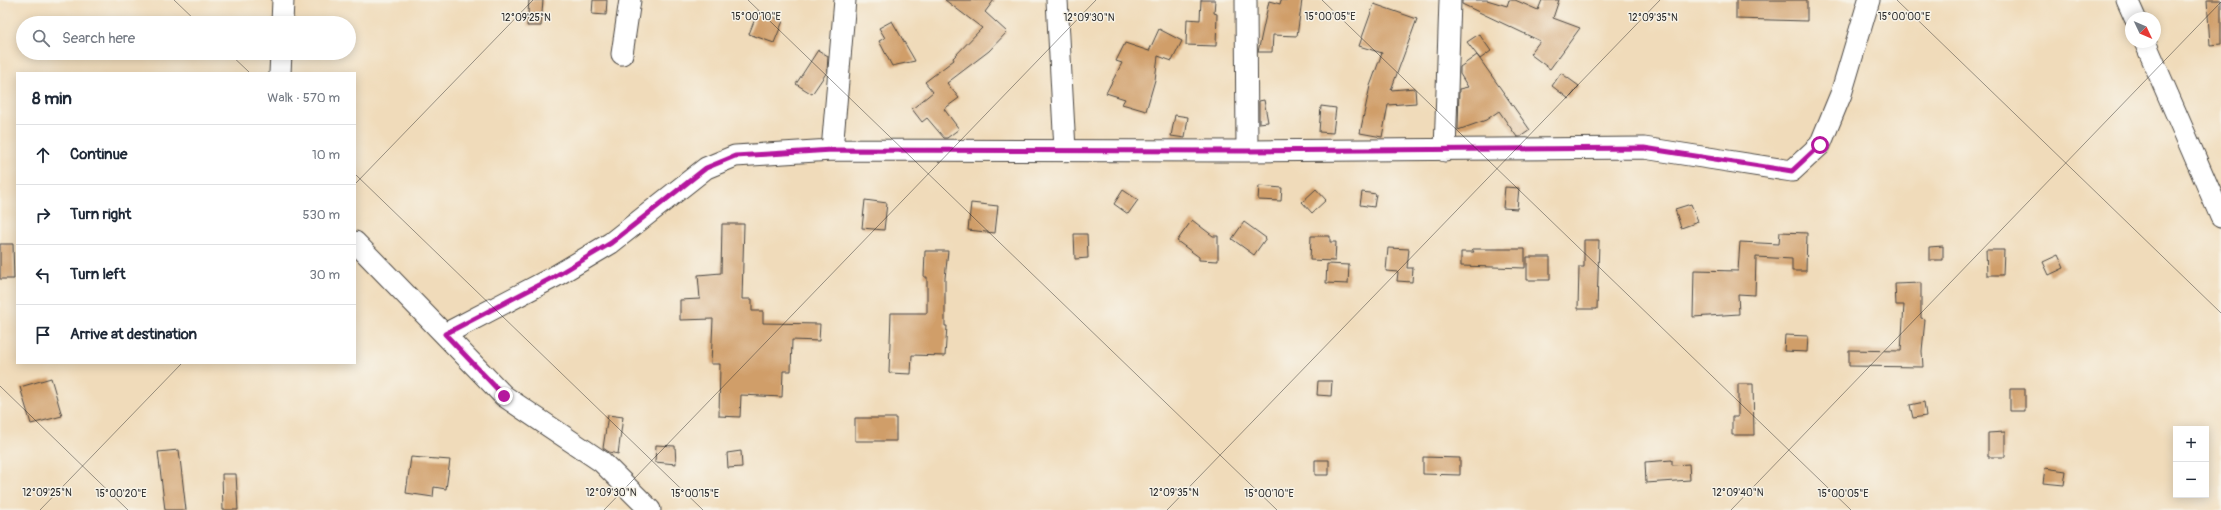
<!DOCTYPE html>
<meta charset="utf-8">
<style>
body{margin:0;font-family:Pangolin,sans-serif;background:#f2f2f3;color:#1f2937}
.controls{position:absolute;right:12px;bottom:12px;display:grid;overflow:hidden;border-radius:0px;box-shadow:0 2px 10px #0003}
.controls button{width:36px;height:36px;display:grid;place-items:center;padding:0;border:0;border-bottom:1px solid #e0e1e3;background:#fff;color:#1f2937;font:20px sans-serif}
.compass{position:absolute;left:2125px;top:12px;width:36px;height:36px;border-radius:50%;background:#fff;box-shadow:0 2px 10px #0003;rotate:134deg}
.stop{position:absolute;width:12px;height:12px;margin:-9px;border:3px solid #b5179e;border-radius:50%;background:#fff}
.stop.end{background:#b5179e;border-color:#fff;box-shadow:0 1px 4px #0008}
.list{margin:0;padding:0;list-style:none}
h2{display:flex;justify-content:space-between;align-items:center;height:52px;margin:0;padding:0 16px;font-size:17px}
h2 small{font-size:13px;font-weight:400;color:#747a83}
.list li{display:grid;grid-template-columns:26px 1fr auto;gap:12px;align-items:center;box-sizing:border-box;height:60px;padding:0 16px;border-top:1px solid #e0e1e3}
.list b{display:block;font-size:15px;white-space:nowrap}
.list em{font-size:13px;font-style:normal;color:#747a83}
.icon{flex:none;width:22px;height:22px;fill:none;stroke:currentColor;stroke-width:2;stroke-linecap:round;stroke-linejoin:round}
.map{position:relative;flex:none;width:2221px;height:510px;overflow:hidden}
.search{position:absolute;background:#fff;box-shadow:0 2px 10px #0003;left:16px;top:16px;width:340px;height:44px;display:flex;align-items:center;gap:10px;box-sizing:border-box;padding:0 14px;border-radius:22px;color:#747a83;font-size:15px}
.panel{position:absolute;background:#fff;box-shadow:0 2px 10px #0003;left:16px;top:72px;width:340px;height:292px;border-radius:0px}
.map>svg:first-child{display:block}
.building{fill:#d09e69}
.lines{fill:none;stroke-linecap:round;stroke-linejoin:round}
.minor-casing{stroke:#494540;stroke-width:23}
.minor{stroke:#fff;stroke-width:21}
.route{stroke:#b5179e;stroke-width:5}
.ticks{fill:none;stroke:#2b2b2b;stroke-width:1;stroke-opacity:0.45}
.ticks-label{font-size:10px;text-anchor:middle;fill:#2b2b2b;stroke:#f7f3e8;stroke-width:3;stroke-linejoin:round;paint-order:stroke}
</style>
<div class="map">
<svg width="2221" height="510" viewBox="0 0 2221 510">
<rect width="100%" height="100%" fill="#f7f3e8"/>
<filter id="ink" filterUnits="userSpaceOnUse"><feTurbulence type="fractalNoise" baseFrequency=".025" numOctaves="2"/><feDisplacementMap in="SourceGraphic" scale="8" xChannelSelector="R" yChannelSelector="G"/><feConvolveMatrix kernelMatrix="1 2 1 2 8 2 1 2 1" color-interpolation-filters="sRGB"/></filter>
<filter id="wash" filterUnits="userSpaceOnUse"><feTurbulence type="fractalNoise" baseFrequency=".012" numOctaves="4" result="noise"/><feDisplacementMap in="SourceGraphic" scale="16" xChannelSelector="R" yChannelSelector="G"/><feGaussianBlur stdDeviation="0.9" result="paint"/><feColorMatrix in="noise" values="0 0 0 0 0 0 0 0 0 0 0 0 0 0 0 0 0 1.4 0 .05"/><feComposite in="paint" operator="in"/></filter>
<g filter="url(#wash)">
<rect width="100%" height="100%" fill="#f0dbba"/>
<g id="blocks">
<!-- building -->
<path class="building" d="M529,0H543L541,26H527Z
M593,0H607L606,15L592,14Z
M945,0H994L985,12L1007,32L989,51L947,83L959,98L944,109L959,129L947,138H944L927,118L922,122L912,109L933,92L925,82L954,60L953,58L982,28Z
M1201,0H1215L1214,13L1217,14L1216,46L1186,45L1187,19L1200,20Z
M1281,0H1302L1297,36L1273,35L1272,52H1258L1269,1L1280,4Z
M1462,0H1487L1507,6L1509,0H1515L1538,10L1542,0H1559L1553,18L1580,28L1550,69L1530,54L1540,41L1462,4Z
M1736,0H1807V21L1736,19Z
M2207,0H2221V44L2210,45Z
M1374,4L1417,19L1391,90L1415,88L1416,103L1388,105L1382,137L1360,133L1370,86L1382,53L1359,46Z
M758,11L783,21L774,43L749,34Z
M892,21L914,59L915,61L892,66L879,41L885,38L879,28Z
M1159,29L1182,41L1172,61L1158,56L1155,80L1146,111L1122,104L1125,99L1106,93L1122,63L1116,61L1125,43L1149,51Z
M1479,34L1491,51L1480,59L1467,42Z
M818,50L828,56L827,72L812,94L796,84Z
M1477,55L1530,130L1520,137H1517L1499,111L1486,120L1458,130L1459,89L1468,87L1460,74V67Z
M1561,73L1579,86L1569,99L1552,86Z
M1264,100L1268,122L1259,123V101Z
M1321,106L1336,108L1333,133L1319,132Z
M1175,115L1188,117L1185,138L1171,136Z
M1259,186L1282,188L1281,201L1258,200Z
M1505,187L1519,188L1517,209L1503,208Z
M1316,189L1326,200L1312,213L1302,202Z
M1123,190L1138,200L1128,214L1114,204Z
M1362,192L1376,194L1374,207L1360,205Z
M865,200L887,203L884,230L862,228Z
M971,203L998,206L995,233L968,230Z
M1691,204L1698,222L1681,228L1675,209Z
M1192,220L1213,236H1218V261L1199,260V257L1177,241Z
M1244,222L1266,238L1254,255L1232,239Z
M722,224H744L742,299H752V311H763V323L820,324L819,341L792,340L791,371H783L782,397L741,395L740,417L719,416L720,364H711L713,319L680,320V300L700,299L698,275L721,273Z
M1780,232L1807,233L1806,271H1792V259L1756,257L1755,295L1738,294L1739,314L1693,317L1694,270L1738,271L1740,242L1779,244Z
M1074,234H1087L1088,258L1075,259Z
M1311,236H1330V242H1336L1335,261L1310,260Z
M1584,240H1599L1597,309H1578L1579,267H1584Z
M0,244H13L14,279H0Z
M1943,246V260H1929V247Z
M1388,248L1409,249L1407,268H1413L1412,282L1397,281L1398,272L1386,271Z
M1472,249H1525V268L1461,266V252H1474Z
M1986,250H2004L2003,275H1987Z
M925,251H948L945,278V326H947L945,356L912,355L911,374L889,373L891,313H927V277H924Z
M2058,255L2064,268L2049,275L2043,262Z
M1527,257H1550V280H1527Z
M1327,264L1349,265L1348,284L1326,283Z
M1921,283V318L1925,319L1922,351L1923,367L1849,366V350L1901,351L1904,305H1896L1895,284Z
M1785,335L1808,336L1807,352L1784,351Z
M51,378L62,416L31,424L20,387Z
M1318,381H1332L1331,396L1317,395Z
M1738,384H1753L1754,435H1732V417H1738Z
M2010,389H2025V411H2010Z
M1924,402L1926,416L1913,418L1910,405Z
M608,415L623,417L618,454L609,452L603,448Z
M855,418H896V441H855Z
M2005,432V457H1988V433Z
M656,445L675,446L676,464L655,462Z
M179,450L186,510H165L158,452Z
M741,451L742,467L728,468L727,453Z
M411,457L450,460L446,489L434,487L433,497L406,493Z
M1423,457L1460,458V475L1423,474Z
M1315,460H1329V475H1315Z
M1672,460V465L1689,464L1690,480L1646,483L1645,462Z
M2045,468L2066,471L2064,485L2043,483Z
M222,474H236L238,510H223Z"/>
</g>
</g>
<g filter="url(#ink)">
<use href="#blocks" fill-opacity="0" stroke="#494540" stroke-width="1"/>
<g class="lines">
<!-- minor casing -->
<g class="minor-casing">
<path id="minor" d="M1057,0L1065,150
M1246,0L1247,151
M2127,0L2135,18
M282,23L283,0
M2145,42L2221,217
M622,54L630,0
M280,73L281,53
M832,150L845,0
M1445,151L1450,0
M355,242L504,396L602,462L650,510
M445,334L554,277L611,243L706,168L735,156L832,150L1247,151L1644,148L1792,171L1820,145L1841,94L1869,0"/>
</g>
<!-- minor -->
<use href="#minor" class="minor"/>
</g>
</g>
<g class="lines" filter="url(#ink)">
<!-- route -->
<path class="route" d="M504,396L445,334L554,277L611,243L706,168L735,156L832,150L1246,151L1644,148L1792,171L1820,145"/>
</g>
<!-- ticks -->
<path class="ticks" d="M174,0L198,23M748,0L1277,510M1322,0L1851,510M1897,0L2221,313M229,53L250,73M355,174L703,510M355,184L533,0M0,386L128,510M40,510L182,363M604,510L1096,0M1167,510L1660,0M1731,510L2221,2"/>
<g class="ticks-label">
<text x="756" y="20">15°00'10"E</text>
<text x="1330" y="20">15°00'05"E</text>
<text x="1904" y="20">15°00'00"E</text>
<text x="1089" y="21">12°09'30"N</text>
<text x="526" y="21">12°09'25"N</text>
<text x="1653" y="21">12°09'35"N</text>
<text x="47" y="496">12°09'25"N</text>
<text x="611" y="496">12°09'30"N</text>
<text x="1174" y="496">12°09'35"N</text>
<text x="1738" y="496">12°09'40"N</text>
<text x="121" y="497">15°00'20"E</text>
<text x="695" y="497">15°00'15"E</text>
<text x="1269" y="497">15°00'10"E</text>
<text x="1843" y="497">15°00'05"E</text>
</g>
</svg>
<div class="controls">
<button>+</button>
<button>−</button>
</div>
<svg class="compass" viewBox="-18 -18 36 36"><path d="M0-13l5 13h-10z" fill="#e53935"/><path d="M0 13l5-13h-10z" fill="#747a83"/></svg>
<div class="stop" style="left:1820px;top:145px"></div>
<div class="stop end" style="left:504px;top:396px"></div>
<div class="search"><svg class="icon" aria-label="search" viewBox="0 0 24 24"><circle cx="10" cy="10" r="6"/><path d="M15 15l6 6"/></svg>Search here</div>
<section class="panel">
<h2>8 min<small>Walk · 570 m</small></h2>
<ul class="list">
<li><svg class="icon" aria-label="ahead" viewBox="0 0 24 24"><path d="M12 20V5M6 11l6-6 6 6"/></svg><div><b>Continue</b></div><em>10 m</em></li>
<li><svg class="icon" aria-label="right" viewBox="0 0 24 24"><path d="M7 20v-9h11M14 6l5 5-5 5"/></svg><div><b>Turn right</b></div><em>530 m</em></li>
<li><svg class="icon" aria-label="left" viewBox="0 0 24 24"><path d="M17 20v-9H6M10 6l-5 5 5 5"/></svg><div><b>Turn left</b></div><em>30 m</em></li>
<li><svg class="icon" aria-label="arrive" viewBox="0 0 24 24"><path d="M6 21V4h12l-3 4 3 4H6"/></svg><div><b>Arrive at destination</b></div></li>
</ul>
</section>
</div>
